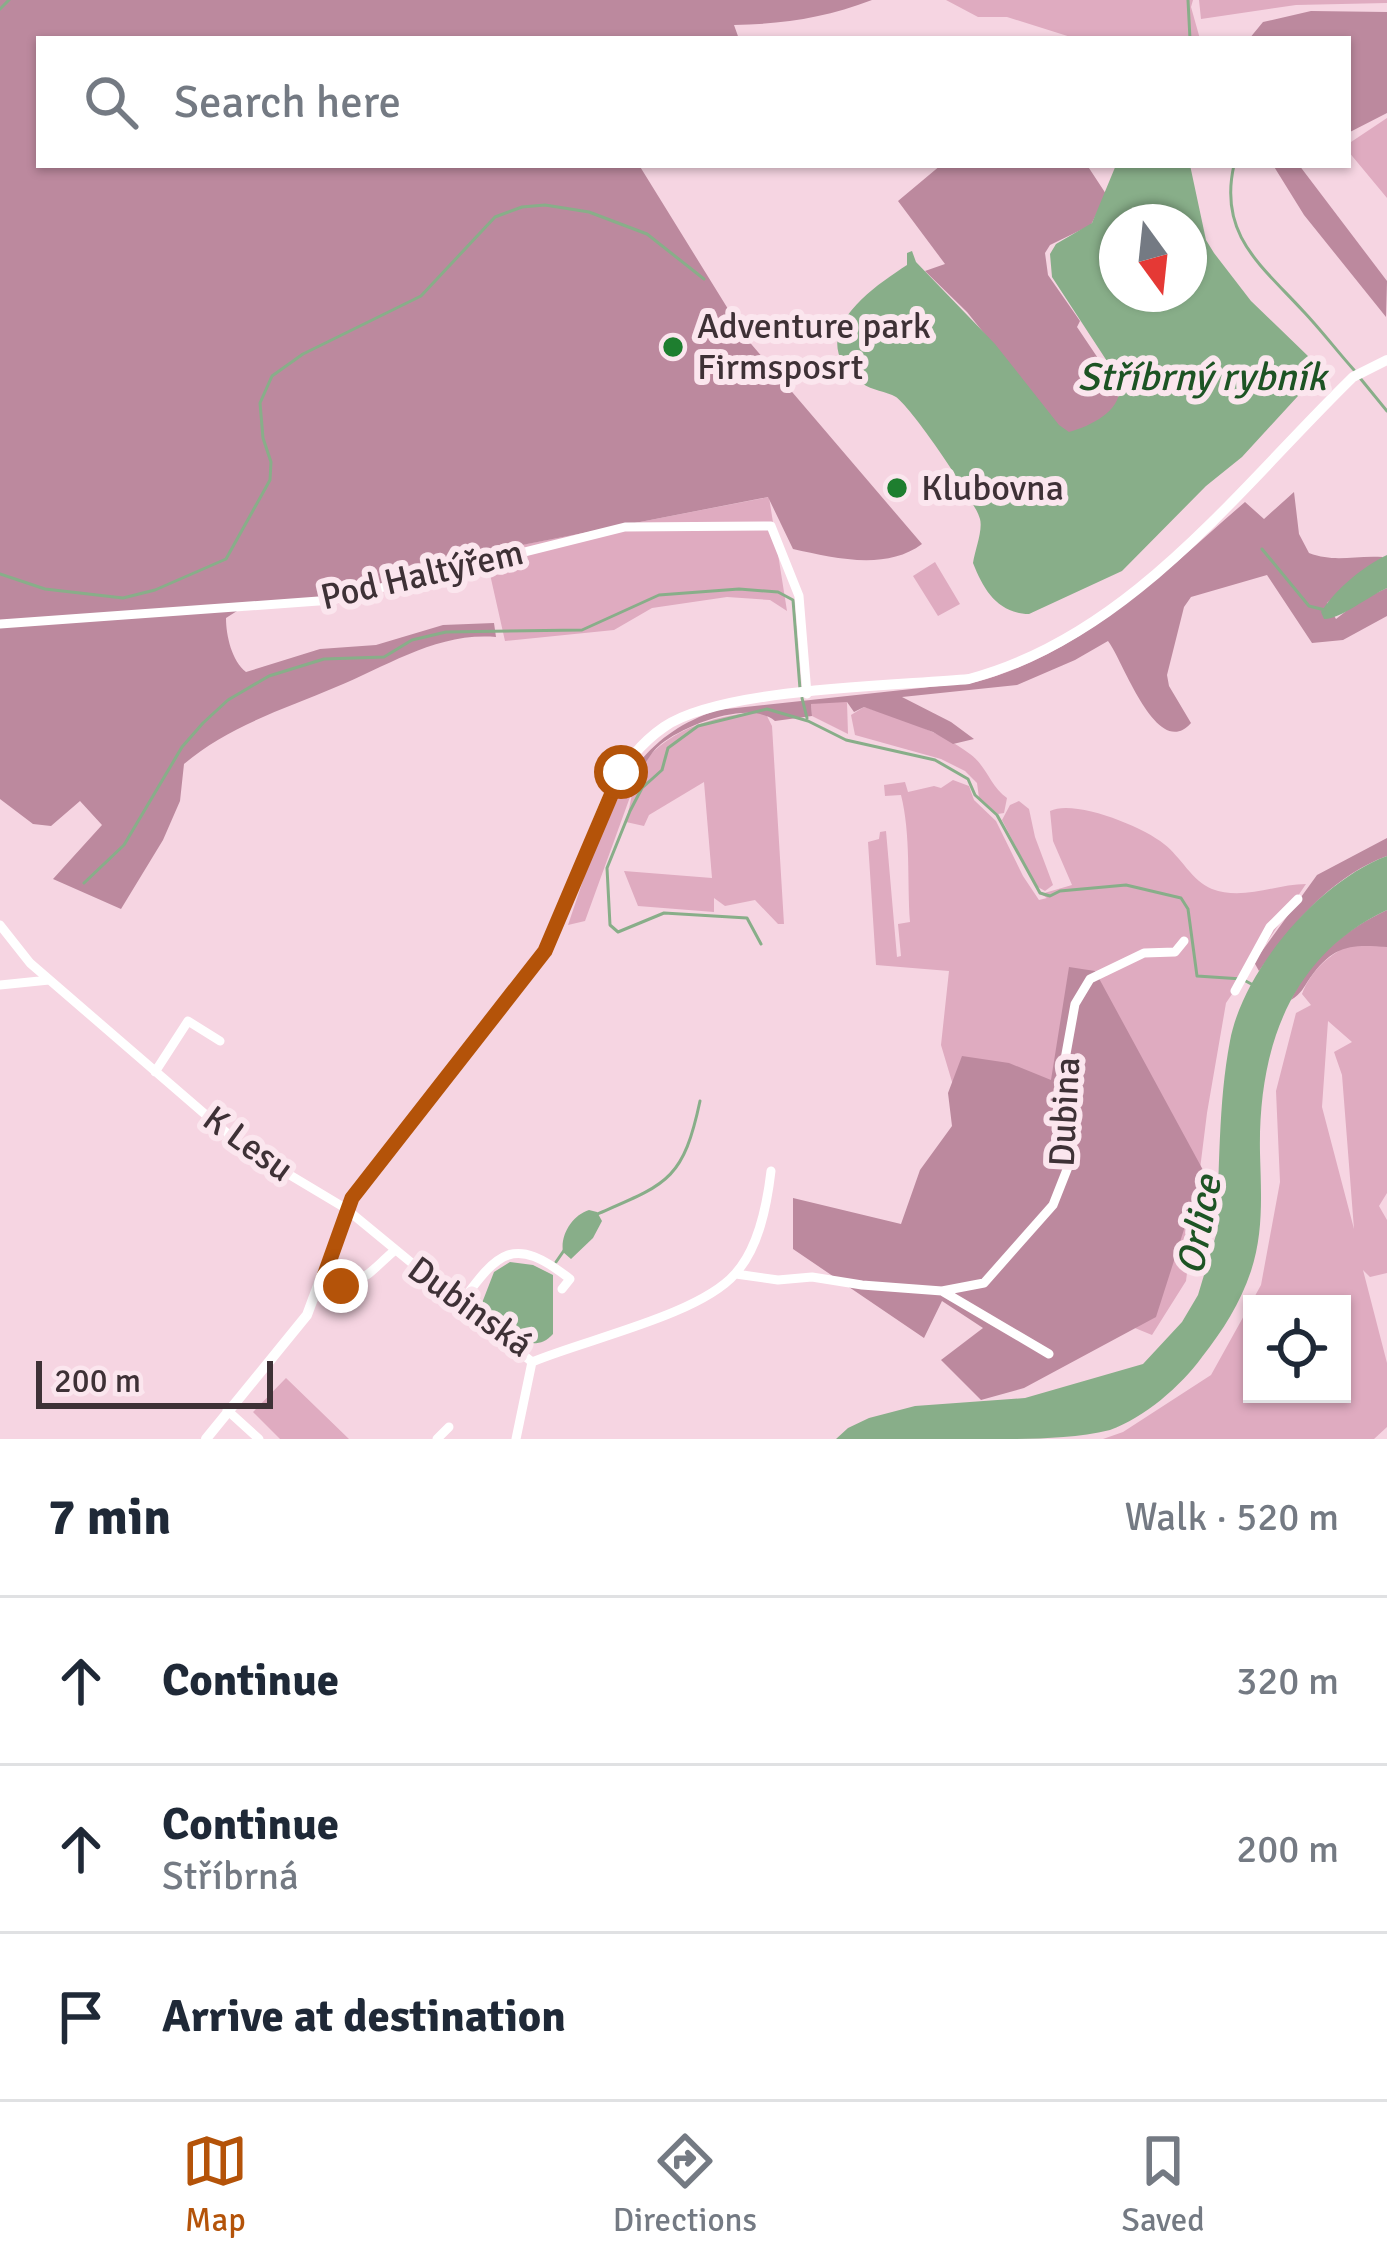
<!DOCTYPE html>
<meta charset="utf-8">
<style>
body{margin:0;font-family:Signika,sans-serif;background:#f2f2f3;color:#1f2937}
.controls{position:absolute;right:36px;bottom:36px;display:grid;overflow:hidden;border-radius:0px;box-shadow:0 3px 9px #0004}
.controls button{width:108px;height:108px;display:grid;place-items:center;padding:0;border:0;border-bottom:3px solid #e0e1e3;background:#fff;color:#1f2937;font:60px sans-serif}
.compass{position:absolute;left:1099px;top:204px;width:108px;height:108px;border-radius:50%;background:#fff;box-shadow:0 3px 9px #0004;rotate:165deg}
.scale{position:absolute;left:36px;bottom:30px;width:237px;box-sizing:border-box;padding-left:12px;border:6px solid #3e3136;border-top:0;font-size:33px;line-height:42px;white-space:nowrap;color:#3e3136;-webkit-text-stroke:9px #fbe6ee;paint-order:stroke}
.stop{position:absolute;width:36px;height:36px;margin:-27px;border:9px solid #b45309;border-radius:50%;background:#fff}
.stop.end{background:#b45309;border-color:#fff;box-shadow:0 3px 12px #0008}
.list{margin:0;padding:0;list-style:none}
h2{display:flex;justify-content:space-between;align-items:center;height:156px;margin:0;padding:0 48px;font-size:51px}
h2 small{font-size:39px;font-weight:400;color:#747a83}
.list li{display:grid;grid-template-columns:78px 1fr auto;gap:36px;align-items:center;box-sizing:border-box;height:168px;padding:0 48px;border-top:3px solid #e0e1e3}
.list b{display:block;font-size:45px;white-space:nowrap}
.list p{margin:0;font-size:39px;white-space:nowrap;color:#747a83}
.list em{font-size:39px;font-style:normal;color:#747a83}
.icon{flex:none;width:66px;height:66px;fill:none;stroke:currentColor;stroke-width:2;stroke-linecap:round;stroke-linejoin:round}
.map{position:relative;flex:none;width:1387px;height:1439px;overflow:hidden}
.search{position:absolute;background:#fff;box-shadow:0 3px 9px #0004;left:36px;right:36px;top:36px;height:132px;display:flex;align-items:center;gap:30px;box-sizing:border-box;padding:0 42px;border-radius:0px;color:#747a83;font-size:45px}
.sheet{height:660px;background:#fff}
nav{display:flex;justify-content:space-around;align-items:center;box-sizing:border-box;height:168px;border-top:3px solid #e0e1e3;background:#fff;font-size:33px;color:#747a83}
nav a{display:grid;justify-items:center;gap:6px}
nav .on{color:#b45309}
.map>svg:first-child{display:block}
.green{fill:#dfabc0;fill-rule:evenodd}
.forest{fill:#bc899e}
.water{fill:#88ae89;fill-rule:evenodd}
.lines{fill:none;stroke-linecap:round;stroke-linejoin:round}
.stream{stroke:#88ae89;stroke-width:3}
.minor{stroke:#fff;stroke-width:9}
.tertiary{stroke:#fff;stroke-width:10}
.route{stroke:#b45309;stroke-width:15}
.poi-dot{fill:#1e7e2f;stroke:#fbe6ee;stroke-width:4.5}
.labels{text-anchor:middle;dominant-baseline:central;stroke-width:12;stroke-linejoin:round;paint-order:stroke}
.poi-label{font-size:36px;fill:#3e3136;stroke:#fbe6ee;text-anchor:start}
.street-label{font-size:36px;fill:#3e3136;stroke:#fbe6ee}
.water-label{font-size:39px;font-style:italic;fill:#1d5424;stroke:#fbe6ee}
</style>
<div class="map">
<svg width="1387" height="1439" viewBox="0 0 1387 1439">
<rect width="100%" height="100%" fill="#f6d5e2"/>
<!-- green -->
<path class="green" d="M946,0H1193L1191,7L1200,39H1077L1007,17H978Z
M1199,0H1387V3L1296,5L1201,19Z
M1387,118V198L1348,151V144Z
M769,497L787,611L770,600L727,597L652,608L614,630L505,641L485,552Z
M935,562L960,604L938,616L913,576Z
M827,700L847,702L848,734L812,716L811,704Z
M864,707C901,718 939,731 970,754C986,765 990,786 1007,798L1004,813L998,814L979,798L977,783L965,771L941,759L855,735L851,715Z
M765,712L772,726L784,924H778L755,900L725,906L714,898V912L638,906L624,871L712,878L704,782L649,815L644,826L626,822C630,807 632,789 638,774C658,730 721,713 765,712Z
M953,780L969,786L974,800L996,821L1023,876L1039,900L1047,898L1041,894L1072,885L1053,841L1050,811C1074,799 1142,826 1164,844C1181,857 1192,881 1212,889C1243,901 1276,884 1306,884L1226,1003L1207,1113L1186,1281L1152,1335L1091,1310L958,1102L941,1045L949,971L876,965L868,842L879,839L880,832L886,831L897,957L901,956L898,924L910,922C907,880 911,835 901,795L885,796L884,785L905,782L908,792L934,786L941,788Z
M627,781L634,786L585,921L568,925L596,842Z
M1019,801L1029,809L1035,837L1053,885L1045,891L1036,886L1002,820L1010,805Z
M1361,943L1387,947V1193L1379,1206L1387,1220V1273L1370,1277L1363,1270L1387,1363V1427L1374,1439H1103L1123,1432L1211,1375L1261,1285L1280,1182L1276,1091L1296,1013L1311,1005L1302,994C1311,970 1335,947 1361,943ZM1328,1021L1352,1042L1334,1052L1342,1075L1354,1229L1322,1107ZM1252,1304H1342V1394H1252Z
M286,1378L349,1439H280L253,1412Z"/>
<!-- forest -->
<path class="forest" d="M0,0H872C825,18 783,24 734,25L739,39H39V165H639L746,338L922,544C886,571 834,558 793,549L768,497L486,552V568L349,597L237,611L226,618C226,636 232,661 246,672L320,649L376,645L443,625L494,623L496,637C437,632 388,666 336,687C284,709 227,727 184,764L180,801L163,840L121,909L53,879L102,825L80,801L51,826L33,824L0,799Z
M1311,11L1387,12V113L1348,133V39H1249L1263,22Z
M941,165H1087L1106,194L1091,225L1050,245L1045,253L1048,275L1080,321L1077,327L1114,382L1119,381C1127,410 1092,427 1068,434L1059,427L967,312L925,271L945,264L898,201Z
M1273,165H1299L1387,281L1386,317L1304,215Z
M1294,492L1299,534L1309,553C1336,563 1354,555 1383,557L1327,603L1336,619L1359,601L1387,588V616L1343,640L1312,643L1267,575L1191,597L1184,607L1167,675L1169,686L1191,723C1157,762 1123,660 1108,641L1075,660L1017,685L902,697L951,722L974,739L953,744L933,732L864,707L854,712L847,702L811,704L812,716L775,721C750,700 687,724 661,744C652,751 645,764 638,775L636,766C660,737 681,723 717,710L976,682C1084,653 1163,573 1245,502L1264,519Z
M1387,838V856C1332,876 1291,925 1259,971L1254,962L1317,875Z
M1387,910V947C1351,944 1333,945 1310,978C1303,988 1302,993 1291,1000C1310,959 1346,929 1387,910Z
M1069,967L1095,971L1203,1170L1156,1317L1024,1388L981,1400L941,1360L983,1328L942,1301L924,1338L793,1249V1198L901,1224L920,1170L952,1126L948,1093L962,1056L1009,1063L1051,1080Z"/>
<!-- water -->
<path class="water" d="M1116,165H1190L1206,240L1214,253L1251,301L1309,357L1312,362L1309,384L1242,457L1206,486L1122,571L1029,614C998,613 984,591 973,563C975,550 983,530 980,519C975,500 911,407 896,397C886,391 872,391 862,383C801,338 867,291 907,265V253L912,251L916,262L995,344L1059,425L1069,432C1094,425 1128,407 1118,378L1052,277L1050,254L1056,244L1092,223ZM1117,222H1189V294H1117Z
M1387,555V588C1369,596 1339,620 1324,619L1321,612C1336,589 1362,567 1387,555Z
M1387,856V910C1289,956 1258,1050 1260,1153C1261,1192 1264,1232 1251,1271C1240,1304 1223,1330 1202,1357C1181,1386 1144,1418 1110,1430C1072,1439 1031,1439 992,1439C940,1439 888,1439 836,1439L848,1428L869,1418L915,1406L1025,1398L1143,1364L1182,1322L1198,1295L1216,1235C1220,1171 1218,1103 1230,1041C1243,970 1319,881 1387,856Z
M589,1210L597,1212L602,1221L593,1238L571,1259L563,1252C560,1234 573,1215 589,1210Z
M510,1262L533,1265L553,1275V1334C530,1360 496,1326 482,1303L494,1272Z"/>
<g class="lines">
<!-- stream -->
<path class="stream" d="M1188,0L1190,39
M0,9L9,0
M1234,165C1218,235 1261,265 1304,312C1321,330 1337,351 1354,370
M1360,378L1387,411
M1262,549L1309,606L1325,610
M0,574L45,589L123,598L155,590L226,559L270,480L271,462L263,438L260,403L272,376L303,354L421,296L495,217L522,207L545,205L589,212L647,234L704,279
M802,698L807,718
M84,883L124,845L182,747L203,723L228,700L269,676L324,659L384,657L412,640L446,632L582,630L659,595L739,589L778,592L793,600L800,689
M761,944L747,918L664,913L618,932L610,925L607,868L630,811L642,788L662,770L668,748L698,726L767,709L808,721L846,740L935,760L968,779L975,795L997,815L1040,893L1050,896L1060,891L1126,885L1181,898L1188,909L1197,976L1242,979L1255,986
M595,1215C667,1184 683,1181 700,1101
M556,1262L565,1249"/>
<!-- minor -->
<path class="minor" d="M0,624L332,600L625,527L771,526L799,596L807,694
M0,925L30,963L243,1147L345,1208L532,1362C587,1339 699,1315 735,1274C759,1248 767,1205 771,1171
M0,985L49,980
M1235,991L1270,927L1298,899
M155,1072L188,1021L220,1041
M736,1274L778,1280L812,1277L862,1285L942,1291L984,1283L1053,1205L1068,1167L1064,1065L1075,1004L1090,979L1144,953L1175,952L1184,941
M323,1279C358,1293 369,1272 394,1251
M942,1291L1049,1354
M460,1304C498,1252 513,1234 570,1279L562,1289
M227,1410L259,1439
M437,1439L449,1427
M516,1439L532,1362"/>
<!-- tertiary -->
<path class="tertiary" d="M206,1439L307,1315L351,1197L545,951C572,899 586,842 611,790C622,766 642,742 664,727C720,688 896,686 969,679C1131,636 1238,489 1353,377L1387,360"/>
</g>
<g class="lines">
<!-- route -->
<path class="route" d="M341,1286L323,1279L352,1198L545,951L621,772"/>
</g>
<!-- markers -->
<g class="poi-dot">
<circle cx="673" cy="347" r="12"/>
<circle cx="897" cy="488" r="12"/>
</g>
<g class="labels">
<!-- poi labels -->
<g class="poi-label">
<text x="697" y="326">Adventure park<tspan x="697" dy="41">Firmsposrt</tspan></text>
<text x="921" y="488">Klubovna</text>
</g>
<!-- street labels -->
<g class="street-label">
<text transform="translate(422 575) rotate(-13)">Pod Haltýřem</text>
<text transform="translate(1065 1112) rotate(-87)">Dubina</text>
<text transform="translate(248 1144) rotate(36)">K Lesu</text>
<text transform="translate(470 1307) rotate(36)">Dubinská</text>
</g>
<!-- water labels -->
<g class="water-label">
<text x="1202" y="377">Stříbrný rybník</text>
<text transform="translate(1199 1225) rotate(-79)">Orlice</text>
</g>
</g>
</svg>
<div class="controls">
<button><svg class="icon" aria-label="locate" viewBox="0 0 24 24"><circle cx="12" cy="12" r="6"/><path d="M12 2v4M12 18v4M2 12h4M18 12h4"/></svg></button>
</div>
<svg class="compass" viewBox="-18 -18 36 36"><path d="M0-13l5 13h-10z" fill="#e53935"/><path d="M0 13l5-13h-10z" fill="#747a83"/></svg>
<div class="scale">200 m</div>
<div class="stop" style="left:621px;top:772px"></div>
<div class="stop end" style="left:341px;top:1286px"></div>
<div class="search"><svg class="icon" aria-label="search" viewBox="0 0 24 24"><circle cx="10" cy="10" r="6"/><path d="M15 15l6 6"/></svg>Search here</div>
</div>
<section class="sheet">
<h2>7 min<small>Walk · 520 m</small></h2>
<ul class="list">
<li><svg class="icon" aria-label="ahead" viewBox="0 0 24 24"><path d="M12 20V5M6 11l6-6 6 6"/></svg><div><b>Continue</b></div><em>320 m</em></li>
<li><svg class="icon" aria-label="ahead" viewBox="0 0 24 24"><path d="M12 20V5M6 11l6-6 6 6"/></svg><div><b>Continue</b><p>Stříbrná</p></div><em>200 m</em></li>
<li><svg class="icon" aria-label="arrive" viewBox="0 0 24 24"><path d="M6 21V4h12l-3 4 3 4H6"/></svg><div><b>Arrive at destination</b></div></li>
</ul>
</section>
<nav>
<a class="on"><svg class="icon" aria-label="map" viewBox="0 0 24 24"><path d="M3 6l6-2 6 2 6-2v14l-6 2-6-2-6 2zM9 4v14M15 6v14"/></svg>Map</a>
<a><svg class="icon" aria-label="directions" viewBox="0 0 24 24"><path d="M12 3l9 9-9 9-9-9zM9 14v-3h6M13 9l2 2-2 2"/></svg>Directions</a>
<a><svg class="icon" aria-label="saved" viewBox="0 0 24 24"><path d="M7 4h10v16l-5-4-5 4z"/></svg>Saved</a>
</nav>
